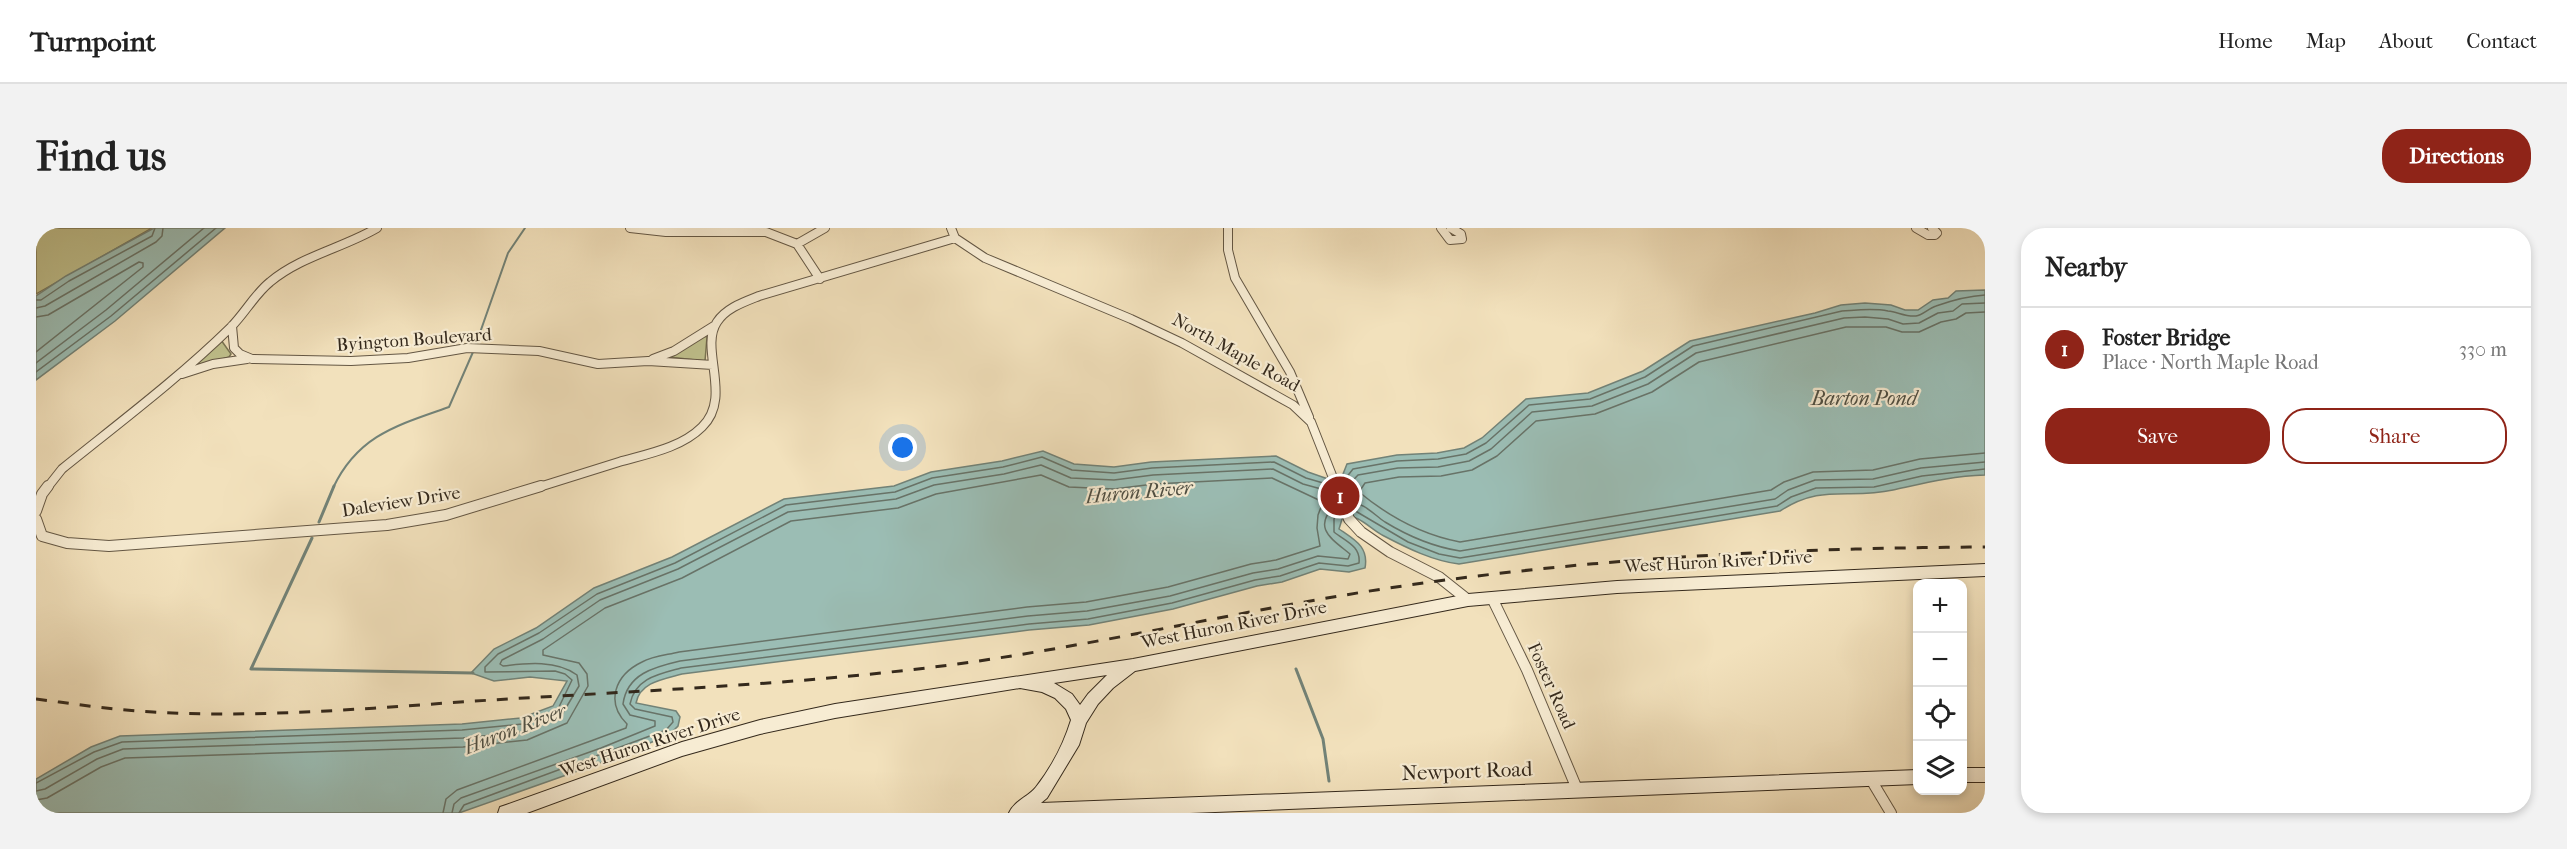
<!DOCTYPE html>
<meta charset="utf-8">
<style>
body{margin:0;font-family:"IM FELL French Canon",serif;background:#f2f2f2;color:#222}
.controls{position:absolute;right:18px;bottom:18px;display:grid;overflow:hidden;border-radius:12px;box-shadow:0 3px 9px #0003}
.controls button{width:54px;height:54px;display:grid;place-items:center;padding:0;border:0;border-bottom:2px solid #e0e0e0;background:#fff;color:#222;font:30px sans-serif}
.you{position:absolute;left:867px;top:220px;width:21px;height:21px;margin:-15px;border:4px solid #fff;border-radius:50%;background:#1a73e8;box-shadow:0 0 0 9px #1a73e833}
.badge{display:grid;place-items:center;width:39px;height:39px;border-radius:50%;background:#8f2418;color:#fff;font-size:20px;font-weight:700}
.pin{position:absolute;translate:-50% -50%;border:3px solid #fff;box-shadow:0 2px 6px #0006}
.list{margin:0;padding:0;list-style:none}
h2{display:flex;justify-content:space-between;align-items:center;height:78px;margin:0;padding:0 24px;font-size:26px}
h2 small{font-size:20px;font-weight:400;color:#767676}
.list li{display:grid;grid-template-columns:39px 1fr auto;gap:18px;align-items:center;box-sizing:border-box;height:84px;padding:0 24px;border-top:2px solid #e0e0e0}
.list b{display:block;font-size:22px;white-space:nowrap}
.list p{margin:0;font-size:20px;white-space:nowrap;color:#767676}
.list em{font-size:20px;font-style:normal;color:#767676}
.actions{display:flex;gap:12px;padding:18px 24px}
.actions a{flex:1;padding:14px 0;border:2px solid #8f2418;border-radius:24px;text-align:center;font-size:21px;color:#8f2418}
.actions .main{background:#8f2418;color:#fff}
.icon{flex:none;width:33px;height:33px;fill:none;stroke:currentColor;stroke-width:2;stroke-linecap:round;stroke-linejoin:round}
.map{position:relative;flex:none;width:1949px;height:585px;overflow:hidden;border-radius:24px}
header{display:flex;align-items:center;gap:36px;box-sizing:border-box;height:84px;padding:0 30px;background:#fff;border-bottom:2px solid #e0e0e0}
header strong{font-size:28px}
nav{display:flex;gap:33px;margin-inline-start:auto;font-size:21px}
.intro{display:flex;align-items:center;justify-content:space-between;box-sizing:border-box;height:144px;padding:0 36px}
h1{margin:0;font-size:42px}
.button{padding:15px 27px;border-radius:24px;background:#8f2418;color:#fff;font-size:21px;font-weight:700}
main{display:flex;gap:36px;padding:0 36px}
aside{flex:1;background:#fff;border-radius:24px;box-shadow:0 3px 9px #0003}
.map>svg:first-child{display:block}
.green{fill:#c0c18d;stroke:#7a7554;stroke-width:1.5}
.water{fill:#9bbdb4;stroke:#728277;stroke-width:1.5}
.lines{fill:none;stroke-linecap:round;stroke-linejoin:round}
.shore{stroke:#687368;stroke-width:1.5}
.stream-far1{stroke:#728277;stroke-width:2}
.stream{stroke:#728277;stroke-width:3}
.street-far1-casing{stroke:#645744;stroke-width:10}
.street-casing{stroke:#645744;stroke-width:12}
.secondary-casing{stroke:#34291c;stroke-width:2}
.street-far1{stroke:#f7ecd3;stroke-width:8}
.street{stroke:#f7ecd3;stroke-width:10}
.secondary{fill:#f7ecd3;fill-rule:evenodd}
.rail{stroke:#34291c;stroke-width:3;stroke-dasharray:11 11;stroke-linecap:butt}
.labels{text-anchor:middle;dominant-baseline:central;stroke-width:4.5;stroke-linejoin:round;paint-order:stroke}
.street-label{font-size:18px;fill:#34291c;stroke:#f7ecd3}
.water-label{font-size:20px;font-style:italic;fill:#4e4e42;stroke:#f7ecd3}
.near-street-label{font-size:21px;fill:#34291c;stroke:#f7ecd3}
</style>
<header>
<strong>Turnpoint</strong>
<nav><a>Home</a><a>Map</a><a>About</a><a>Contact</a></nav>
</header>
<div class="intro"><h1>Find us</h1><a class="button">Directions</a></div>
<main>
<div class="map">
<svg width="1949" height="585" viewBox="0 0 1949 585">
<rect width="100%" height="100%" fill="#f2e1bc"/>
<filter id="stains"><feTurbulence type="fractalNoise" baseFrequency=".00333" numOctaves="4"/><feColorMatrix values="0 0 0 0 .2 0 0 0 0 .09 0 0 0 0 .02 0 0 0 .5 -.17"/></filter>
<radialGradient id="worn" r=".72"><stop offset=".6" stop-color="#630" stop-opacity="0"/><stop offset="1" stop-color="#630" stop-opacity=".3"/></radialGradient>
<!-- green -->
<path class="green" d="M0,0H116L0,66Z
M668,108L671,109L669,133L633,129Z
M185,112L195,126L193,129L156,140Z"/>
<!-- water -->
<path class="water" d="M118,0H189L79,93L0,152V68L30,48Z
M1949,62V247C1916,248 1889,255 1857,262C1812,272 1787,255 1744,283L1423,336C1397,333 1371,320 1348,308C1334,301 1323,286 1307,288L1303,301C1319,312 1333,319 1329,340L1313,344L1284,341L1246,354L1221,358L1137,381L1053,397L993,402L646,446C628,451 604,454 600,475L640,483L644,489L642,498L633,507L570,533L423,585H0V551L55,519L84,508L426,496L485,490L517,478L531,453L494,449L458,453L435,445L458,421L500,400L558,360L636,329L748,271L858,258L895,244L966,233L1007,223L1038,236L1078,239L1115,234L1240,228L1272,244L1292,251L1302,250L1307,246L1311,236L1361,227L1401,225L1428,220L1446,210L1490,171L1552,165L1607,143L1654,113L1779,85L1805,77L1829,75L1855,77L1869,82H1882L1897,72L1912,70L1920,63Z"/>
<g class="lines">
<!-- shore -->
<path class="shore" d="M0,72H5L33,53L116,8L119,0
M0,80L9,78L120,14L126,8L127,0
M1949,84L1930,85L1920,91L1905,94L1883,104H1866L1850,99H1810L1663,134L1616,164L1559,186L1500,193L1461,228L1436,242L1405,248L1363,249L1329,255L1323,264C1352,288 1387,307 1424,314L1735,262L1748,254L1777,244L1837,242L1884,231L1949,225
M0,89L12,87L103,34L107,35V39L0,124
M0,135L70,82L168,0
M0,144L75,88L180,0
M1306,255L1317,241L1361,233L1402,231L1430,226L1450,215L1493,177L1554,171L1609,149L1657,118L1806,83C1822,82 1837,80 1852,83C1862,84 1869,89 1880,88C1887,87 1893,80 1900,78C1917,72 1931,68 1949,67
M1308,262L1322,247L1362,240L1402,239L1433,233L1455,221L1496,184L1556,178L1612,156L1660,125L1808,90L1829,89L1852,91L1867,96L1883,95L1902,85L1917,83L1926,76L1949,75
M1313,274C1329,275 1337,286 1349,294C1372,308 1398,319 1424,323L1739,271L1752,262L1779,252L1837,251L1885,240L1949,234
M1316,281L1372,314L1403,326L1424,330L1741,278L1755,269L1780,260L1838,259L1886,248L1949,241
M0,555L58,524L86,514L426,502L486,496L521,483L536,452L529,446L519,443L449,444V439L462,426L503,405L561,366L639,335L750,277L859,264L896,250L967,239L1006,229L1036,242L1078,245L1116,240L1238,234L1270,250L1294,257
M0,563L9,561L61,531L87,521L427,510L487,504L525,488L543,458L541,447C521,432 491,435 467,438L464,436L466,432L507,411L564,372L642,341L752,284L860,271L898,257L968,246L1005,237L1035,250L1078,252L1117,247L1237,241L1267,256L1296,264
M0,572L11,570L65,539L89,530L427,519L491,512L531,495L552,458L551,446L543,435L507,427V422L569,380L646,350L755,293L862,280L900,266L1005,247L1033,259L1078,261L1118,256L1236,250L1287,274L1282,287L1281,300L1284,318L1240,332L1215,336L1132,359L1050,374L991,379L643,424C631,427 617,428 606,434C579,447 569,474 591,496L590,500L421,562L410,571L407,585
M416,585L418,576L425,570L565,520L619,498V493L594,487L587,476C591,446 618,439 644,433L992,388L1051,383L1134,368L1217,345L1242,341L1282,328L1312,331L1314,326C1296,311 1275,300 1300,276
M423,585L428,577L630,502L637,494L636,489L599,481L594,476C599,450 623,446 645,440L993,396L1052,391L1136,375L1219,352L1244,348L1283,335L1312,338L1323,335C1325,318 1309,313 1298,304V291L1303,283"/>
<!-- stream-far1 -->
<path class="stream-far1" d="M440,116L472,25L489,0
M297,260C322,207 362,197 413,179L437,124"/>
<!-- stream -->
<path class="stream" d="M283,294L298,258
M276,310L215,441L437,445
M1260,441L1287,511L1293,553"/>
<!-- street-far1 casing -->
<g class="street-far1-casing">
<path id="street-far1" d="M594,0L630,4H730L761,16L784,51
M915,0L919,10L949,30L1095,91L1146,115L1257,177L1275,194L1301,260
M1192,0V22L1199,50L1254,144L1273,189
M1405,0L1414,12L1426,11L1425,6L1415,0
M1880,0L1892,7H1899L1901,5L1896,0
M761,16L789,0
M196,98L198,120L204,126L216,131L315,133L372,130L431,120L503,123L562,136L612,133L677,137
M617,131L638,123L678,98
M146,146L177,136L211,131
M11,260L26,241C83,195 143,150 195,99C209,85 219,66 234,54C265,28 307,20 341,0
M500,260C528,251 555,243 583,234C611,226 645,220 666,199C697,169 663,121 681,94C690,80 708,74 723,68L919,10"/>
</g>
<!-- street casing -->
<g class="street-casing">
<path id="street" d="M1300,258L1313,291L1325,304L1354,324L1403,349L1432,372
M0,283L6,266L12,258
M0,291L6,308L31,315L73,318L351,297L410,287L505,258
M1456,370L1491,442L1541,561
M1834,550L1855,585"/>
</g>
<!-- secondary casing -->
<g class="secondary-casing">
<path id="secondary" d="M1949,336V348L1581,365L1432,378L1099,443L1077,460L1062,476L1050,495L1043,517L1011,570L1005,575L1882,542V556L1154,585H973C978,573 992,569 1000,559C1015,540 1028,515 1035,492L1030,481L1019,470L1006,464L984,460L799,490L724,506L646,528L491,585H462L464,579L470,577L646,514L724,492L799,476L1097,431L1432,366L1581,353ZM1071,447L1052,466L1044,477L1036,466L1018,455Z
M1926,540H1949V554H1926Z"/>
</g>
<!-- street-far1 -->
<use href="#street-far1" class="street-far1"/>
<!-- street -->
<use href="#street" class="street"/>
<!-- secondary -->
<use href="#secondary" class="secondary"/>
<!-- rail -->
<path class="rail" d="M0,471C39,476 78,482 117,484C235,491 354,478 472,471C619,462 767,456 914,437C1064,417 1210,381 1360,359C1555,330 1752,320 1949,319"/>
</g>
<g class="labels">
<!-- street labels -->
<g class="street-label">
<text transform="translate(378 112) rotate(-4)">Byington Boulevard</text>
<text transform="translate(1200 125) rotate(29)">North Maple Road</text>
<text transform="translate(365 274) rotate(-9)">Daleview Drive</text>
<text transform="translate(1682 334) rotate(-3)">West Huron River Drive</text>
<text transform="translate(1198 397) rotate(-11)">West Huron River Drive</text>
<text transform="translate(1515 458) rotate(66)">Foster Road</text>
<text transform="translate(614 515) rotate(-18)">West Huron River Drive</text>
</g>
<!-- water labels -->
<g class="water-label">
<text x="1828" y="170">Barton Pond</text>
<text transform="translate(1103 264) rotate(-5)">Huron River</text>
<text transform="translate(479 501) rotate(-21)">Huron River</text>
</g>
<!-- near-street labels -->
<g class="near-street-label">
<text transform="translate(1431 543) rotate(-2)">Newport Road</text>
</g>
</g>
<rect width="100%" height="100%" filter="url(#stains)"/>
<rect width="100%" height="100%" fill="url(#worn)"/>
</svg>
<div class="controls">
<button>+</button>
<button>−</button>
<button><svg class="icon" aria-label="locate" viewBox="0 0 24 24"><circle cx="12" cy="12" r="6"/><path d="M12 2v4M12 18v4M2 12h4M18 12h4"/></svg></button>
<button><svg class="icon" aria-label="layers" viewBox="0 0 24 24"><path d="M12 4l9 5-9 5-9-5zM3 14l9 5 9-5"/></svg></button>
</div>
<div class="you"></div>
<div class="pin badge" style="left:1304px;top:268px">1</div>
</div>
<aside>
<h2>Nearby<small></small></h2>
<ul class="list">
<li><span class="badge">1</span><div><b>Foster Bridge</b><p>Place · North Maple Road</p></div><em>330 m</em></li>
</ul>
<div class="actions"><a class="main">Save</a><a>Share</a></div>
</aside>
</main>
